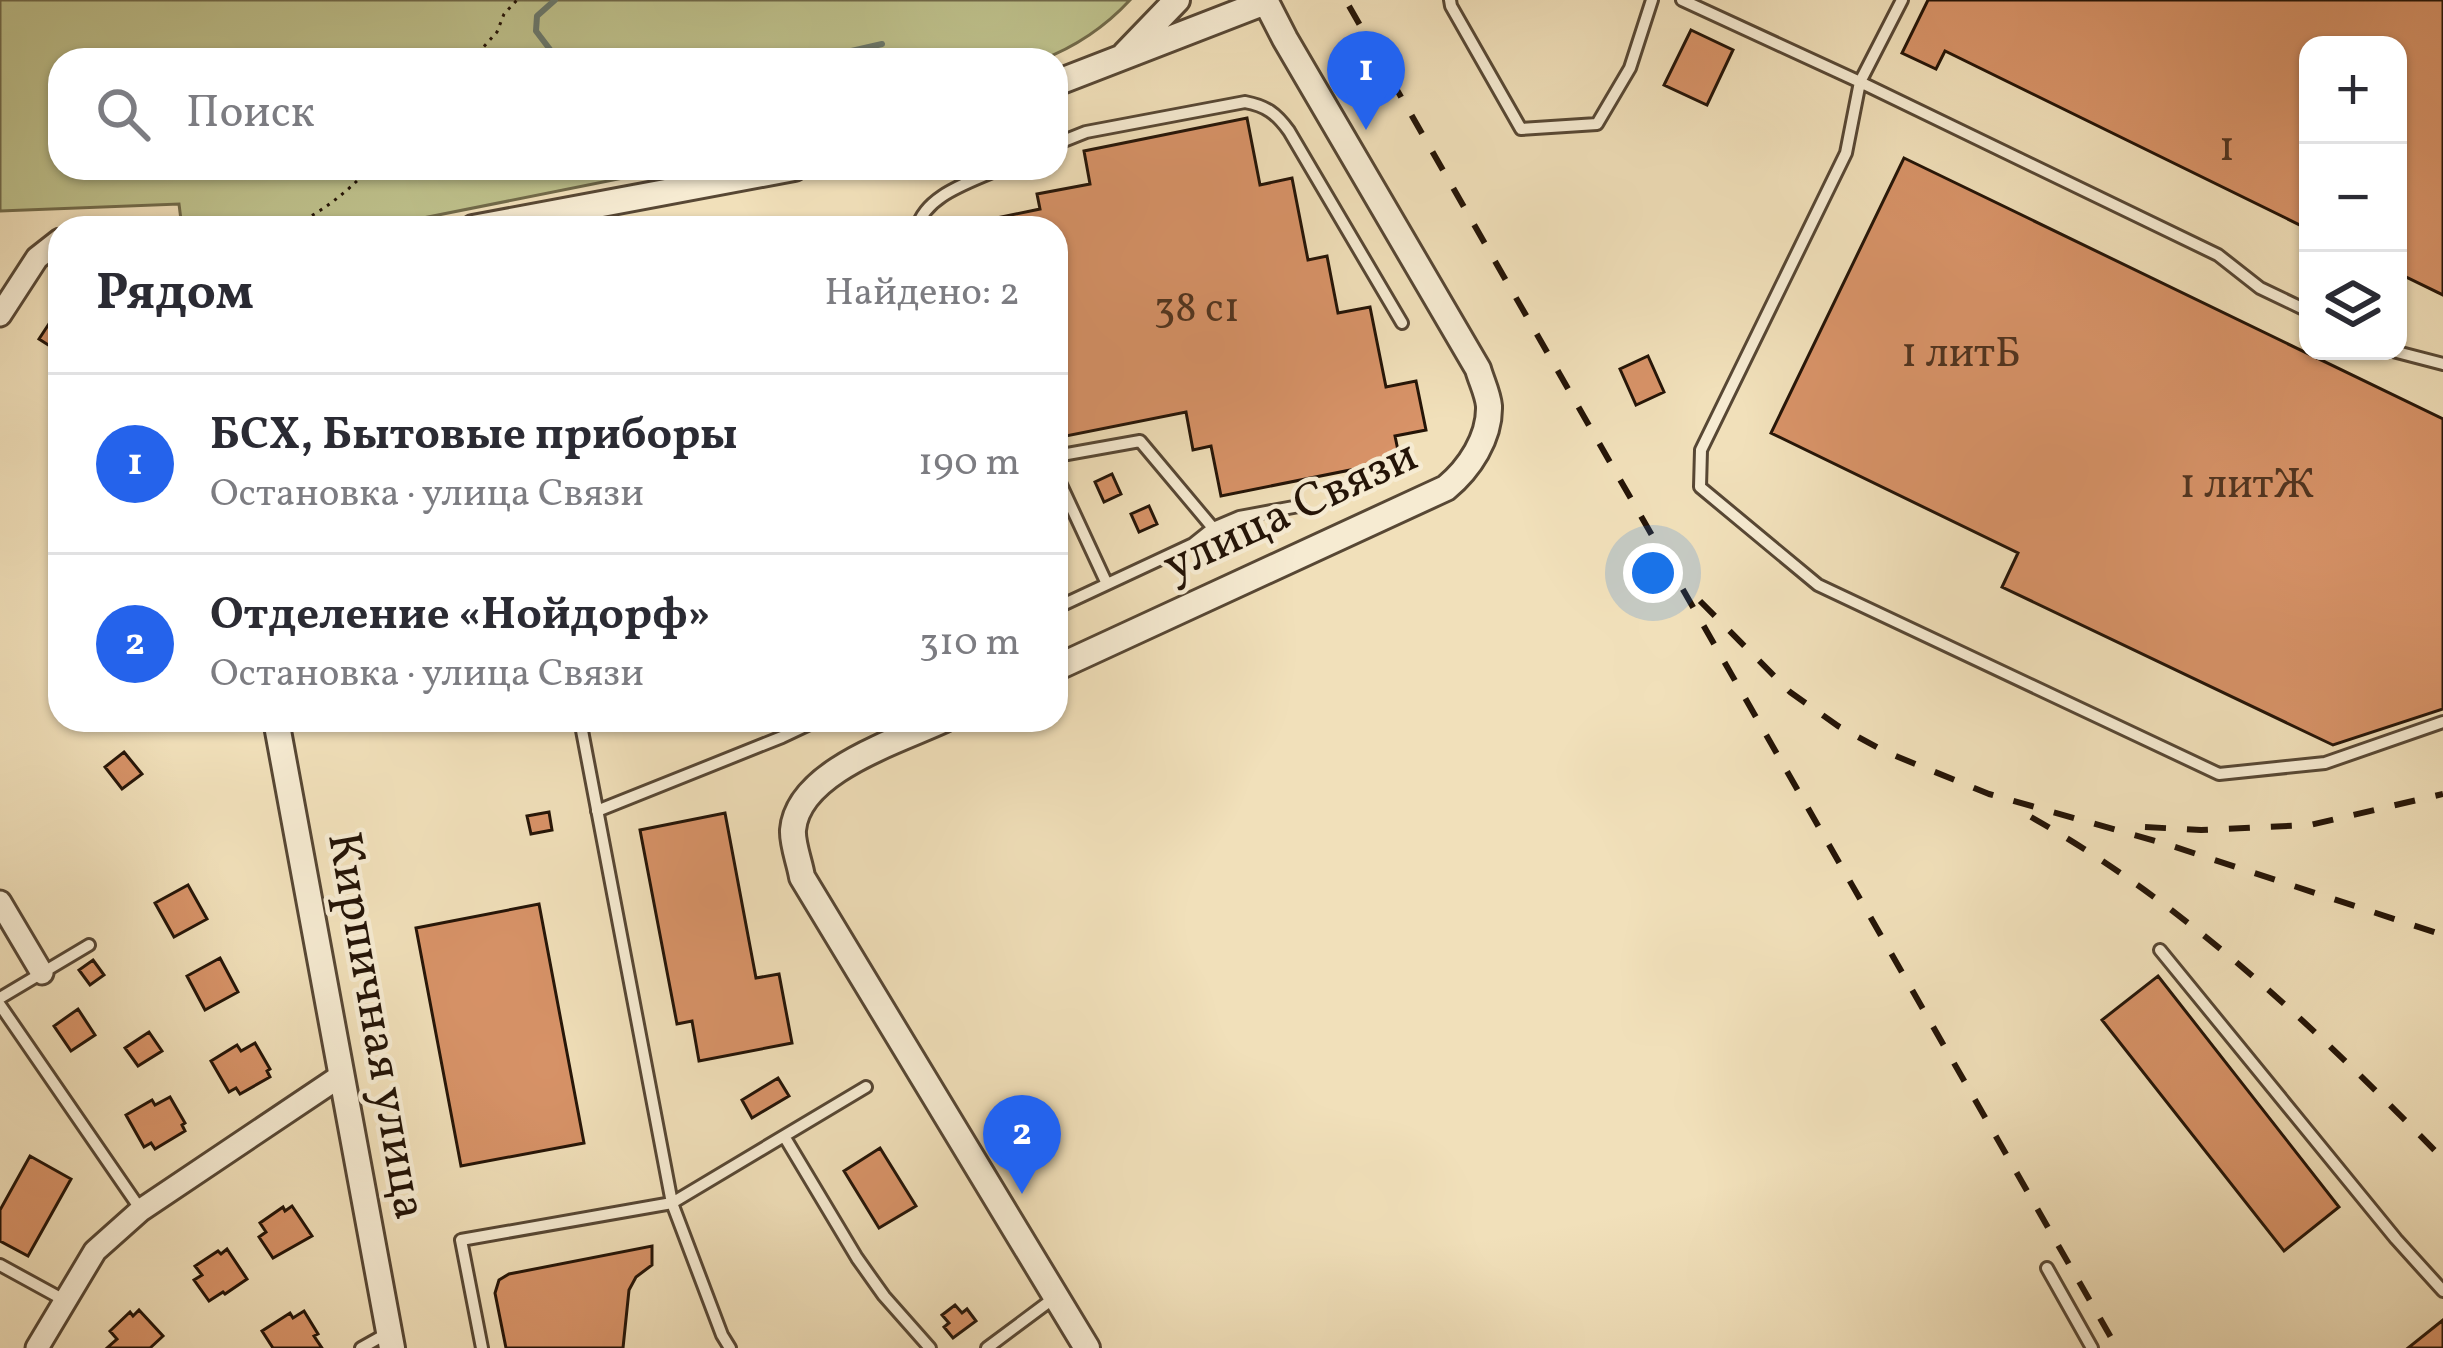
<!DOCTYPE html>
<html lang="ru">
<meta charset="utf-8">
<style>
body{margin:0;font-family:Vollkorn,serif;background:#f7f7f7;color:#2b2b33}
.controls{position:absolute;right:36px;top:36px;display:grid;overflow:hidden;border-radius:24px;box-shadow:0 3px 9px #0004}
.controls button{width:108px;height:108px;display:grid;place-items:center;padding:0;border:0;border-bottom:3px solid #e1e1e2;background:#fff;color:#2b2b33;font:60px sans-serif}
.you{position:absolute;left:1653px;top:573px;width:42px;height:42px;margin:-30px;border:9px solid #fff;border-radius:50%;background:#1a73e8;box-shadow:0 0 0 18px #1a73e833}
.badge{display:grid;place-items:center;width:78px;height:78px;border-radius:50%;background:#2563eb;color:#fff;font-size:39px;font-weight:700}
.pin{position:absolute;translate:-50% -99px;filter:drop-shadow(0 3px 6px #0008)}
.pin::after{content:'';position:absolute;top:63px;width:42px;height:36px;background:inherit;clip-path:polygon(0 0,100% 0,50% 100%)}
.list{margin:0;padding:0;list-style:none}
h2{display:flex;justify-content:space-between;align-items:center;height:156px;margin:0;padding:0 48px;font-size:51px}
h2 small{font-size:39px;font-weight:400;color:#7c7c81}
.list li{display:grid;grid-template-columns:78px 1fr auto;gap:36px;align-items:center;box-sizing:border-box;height:180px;padding:0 48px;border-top:3px solid #e1e1e2}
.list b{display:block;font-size:45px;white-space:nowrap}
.list p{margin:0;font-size:39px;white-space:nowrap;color:#7c7c81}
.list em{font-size:39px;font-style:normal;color:#7c7c81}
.icon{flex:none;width:66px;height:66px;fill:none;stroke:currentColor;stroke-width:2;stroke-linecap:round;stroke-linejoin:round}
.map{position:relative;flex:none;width:2443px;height:1348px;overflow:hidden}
.search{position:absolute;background:#fff;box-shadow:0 3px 9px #0004;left:48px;top:48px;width:1020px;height:132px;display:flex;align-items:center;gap:30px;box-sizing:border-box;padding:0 42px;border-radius:36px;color:#7c7c81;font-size:45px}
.panel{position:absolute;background:#fff;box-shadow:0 3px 9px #0004;left:48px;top:216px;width:1020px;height:516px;border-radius:36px}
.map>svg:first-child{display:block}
.green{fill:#bec18c;stroke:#716a4a;stroke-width:3}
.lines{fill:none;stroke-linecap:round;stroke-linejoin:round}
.stream{stroke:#6b796d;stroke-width:6}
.building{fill:#d89368;stroke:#241407;stroke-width:3}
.service-casing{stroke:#574734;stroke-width:16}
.minor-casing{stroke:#574734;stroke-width:27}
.tertiary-casing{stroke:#574734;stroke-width:30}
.path{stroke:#241407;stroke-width:3;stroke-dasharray:3 6;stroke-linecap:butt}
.service{stroke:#f6ebd2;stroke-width:10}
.minor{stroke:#f6ebd2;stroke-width:21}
.tertiary{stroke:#f6ebd2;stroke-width:24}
.rail{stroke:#241407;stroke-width:6;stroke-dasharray:21 21;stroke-linecap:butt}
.labels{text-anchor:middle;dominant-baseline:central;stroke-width:9;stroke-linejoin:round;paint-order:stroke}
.number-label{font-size:42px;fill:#51341f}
.street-label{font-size:48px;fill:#241407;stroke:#f6ebd2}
</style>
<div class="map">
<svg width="2443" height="1348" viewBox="0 0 2443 1348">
<rect width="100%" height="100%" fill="#f1e0ba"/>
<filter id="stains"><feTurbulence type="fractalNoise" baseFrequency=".00167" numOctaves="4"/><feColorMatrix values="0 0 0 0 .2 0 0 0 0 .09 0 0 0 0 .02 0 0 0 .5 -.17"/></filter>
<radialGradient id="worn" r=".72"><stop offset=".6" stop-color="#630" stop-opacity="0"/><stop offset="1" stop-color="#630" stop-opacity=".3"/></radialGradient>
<!-- green -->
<path class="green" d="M0,0H1130C1106,26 1075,47 1041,60H60V168H673L373,228H182L179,204L0,211Z"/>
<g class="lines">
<!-- stream -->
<path class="stream" d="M555,0L537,16L536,31L558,60
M812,60L882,44"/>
</g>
<!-- building -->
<path class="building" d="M1928,0H2443V295L2398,273V45H2308V229L1945,51L1936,69L1902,53Z
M1691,30L1733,50L1707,105L1664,85Z
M1247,118L1260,185L1292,178L1308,260L1327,256L1338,313L1370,307L1386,387L1416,381L1426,430L1395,436L1400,460L1221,496L1211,446L1193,450L1186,412L1056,438V228H982V221L1040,209L1037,194L1090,184L1084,151Z
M1904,158L2443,419V709L2333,745L2002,587L2018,553L1771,433Z
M60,307V336L53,348L39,339Z
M1648,356L1664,392L1636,405L1620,369Z
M1112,474L1121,494L1104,502L1095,482Z
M1149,506L1157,524L1139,532L1131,514Z
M124,752L142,774L122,789L105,767Z
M549,812L552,830L531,834L527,816Z
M725,813L756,978L779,974L792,1043L699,1061L692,1021L677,1024L640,830Z
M188,885L207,919L174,937L155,903Z
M539,904L584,1143L461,1166L416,928Z
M220,958L238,992L205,1010L187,976Z
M93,960L104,975L90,985L79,970Z
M2158,976L2339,1207L2284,1251L2102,1020Z
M78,1009L95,1035L71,1051L54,1026Z
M149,1032L162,1051L138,1066L125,1048Z
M255,1043L270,1069L267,1071L270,1077L240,1094L236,1088L229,1092L211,1061L237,1045L241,1051Z
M778,1078L789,1096L752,1118L742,1100Z
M170,1097L185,1123L182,1125L185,1131L155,1149L151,1143L144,1147L126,1115L152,1100L155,1105Z
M880,1148L916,1206L879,1228L844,1171Z
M30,1156L71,1179L28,1256L0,1241V1210Z
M292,1206L312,1236L273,1258L259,1237L266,1232L260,1223L283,1207L285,1211Z
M652,1246V1265L636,1277L629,1290L623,1348H506L495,1293L499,1280L509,1274Z
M227,1249L247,1279L225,1294L223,1292L209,1301L194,1280L202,1275L195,1266L218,1251L221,1254Z
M955,1305L962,1313L967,1309L976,1321L953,1338L944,1327L949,1323L942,1315Z
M139,1310L163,1336L150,1348H107L117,1339L110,1331L130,1312L133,1316Z
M304,1311L318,1334L314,1336L322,1348H273L262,1331L290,1313L293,1318Z
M2443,1320V1348H2408Z"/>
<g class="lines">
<!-- service casing -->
<g class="service-casing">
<path id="service" d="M1450,0L1451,6L1521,129L1597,124L1630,68L1652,0
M1682,0L1860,82L2218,255L2260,288L2308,311
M1902,0L1860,82L1846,153L1701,450L1700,487L1818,585L2219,774L2325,763L2443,722
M1056,144L1086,132L1245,102C1266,106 1276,113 1289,131L1402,323
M917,228C926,194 972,182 1001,168
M2393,351L2443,364
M1056,456L1140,441L1213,528
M1056,474L1107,584
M1056,608L1193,544L1213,528L1239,517L1299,506
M580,720L672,1203L722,1335L730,1348
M597,811L782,737L818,720
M2160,950L2396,1239L2443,1291
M0,998L89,945
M0,1005L141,1210
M784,1136L857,1258L884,1296L930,1348
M0,1265L64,1300
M2047,1268L2092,1348
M361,1348L386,1334
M482,1348L461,1240L672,1203L866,1087
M987,1348L1054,1298"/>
</g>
<!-- minor casing -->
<g class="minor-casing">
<path id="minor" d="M0,315L37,258L60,240
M0,902L42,973
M37,1348L95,1251L141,1210L342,1075"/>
</g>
<!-- tertiary casing -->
<g class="tertiary-casing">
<path id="tertiary" d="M1125,54L1177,0
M1056,83L1265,2
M473,228L794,168
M1056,668L1446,488C1469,469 1490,438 1489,406C1488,394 1481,380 1478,369L1285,39L1265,0
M276,720L392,1348
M943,720C898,741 798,771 793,830C792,844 800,863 802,877L1087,1348"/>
</g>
<!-- path -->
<path class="path" d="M472,60L497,32L504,14L517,0
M288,228C321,213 345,194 370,168"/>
<!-- service -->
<use href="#service" class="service"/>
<!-- minor -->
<use href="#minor" class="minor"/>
<!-- tertiary -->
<use href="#tertiary" class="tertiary"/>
<!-- rail -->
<path class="rail" d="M1349,6L2117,1348
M1700,601L1790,692L1838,726L1886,752L1989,794L2166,844L2443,935
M2031,817C2187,905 2319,1031 2443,1159
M2145,827L2201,830L2310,825L2443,794"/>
</g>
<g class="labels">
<!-- number labels -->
<g class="number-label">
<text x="2227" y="149">1</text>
<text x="1197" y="310">38 с1</text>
<text x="1961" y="355">1 литБ</text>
<text x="2247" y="486">1 литЖ</text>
</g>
<!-- street labels -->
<g class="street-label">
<text transform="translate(1291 512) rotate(-25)">улица Связи</text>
<text transform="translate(375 1026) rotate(80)">Кирпичная улица</text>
</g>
</g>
<rect width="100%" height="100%" filter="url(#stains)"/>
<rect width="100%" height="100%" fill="url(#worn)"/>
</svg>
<div class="controls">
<button>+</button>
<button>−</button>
<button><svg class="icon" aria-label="layers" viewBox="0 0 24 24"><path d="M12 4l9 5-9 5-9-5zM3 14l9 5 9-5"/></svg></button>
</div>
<div class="you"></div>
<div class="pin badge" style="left:1366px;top:130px">1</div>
<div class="pin badge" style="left:1022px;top:1194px">2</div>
<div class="search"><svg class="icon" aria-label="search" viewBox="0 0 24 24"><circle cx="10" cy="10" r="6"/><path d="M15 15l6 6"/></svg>Поиск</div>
<section class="panel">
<h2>Рядом<small>Найдено: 2</small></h2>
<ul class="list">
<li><span class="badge">1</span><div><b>БСХ, Бытовые приборы</b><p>Остановка · улица Связи</p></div><em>190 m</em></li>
<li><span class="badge">2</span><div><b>Отделение «Нойдорф»</b><p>Остановка · улица Связи</p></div><em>310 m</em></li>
</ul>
</section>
</div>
